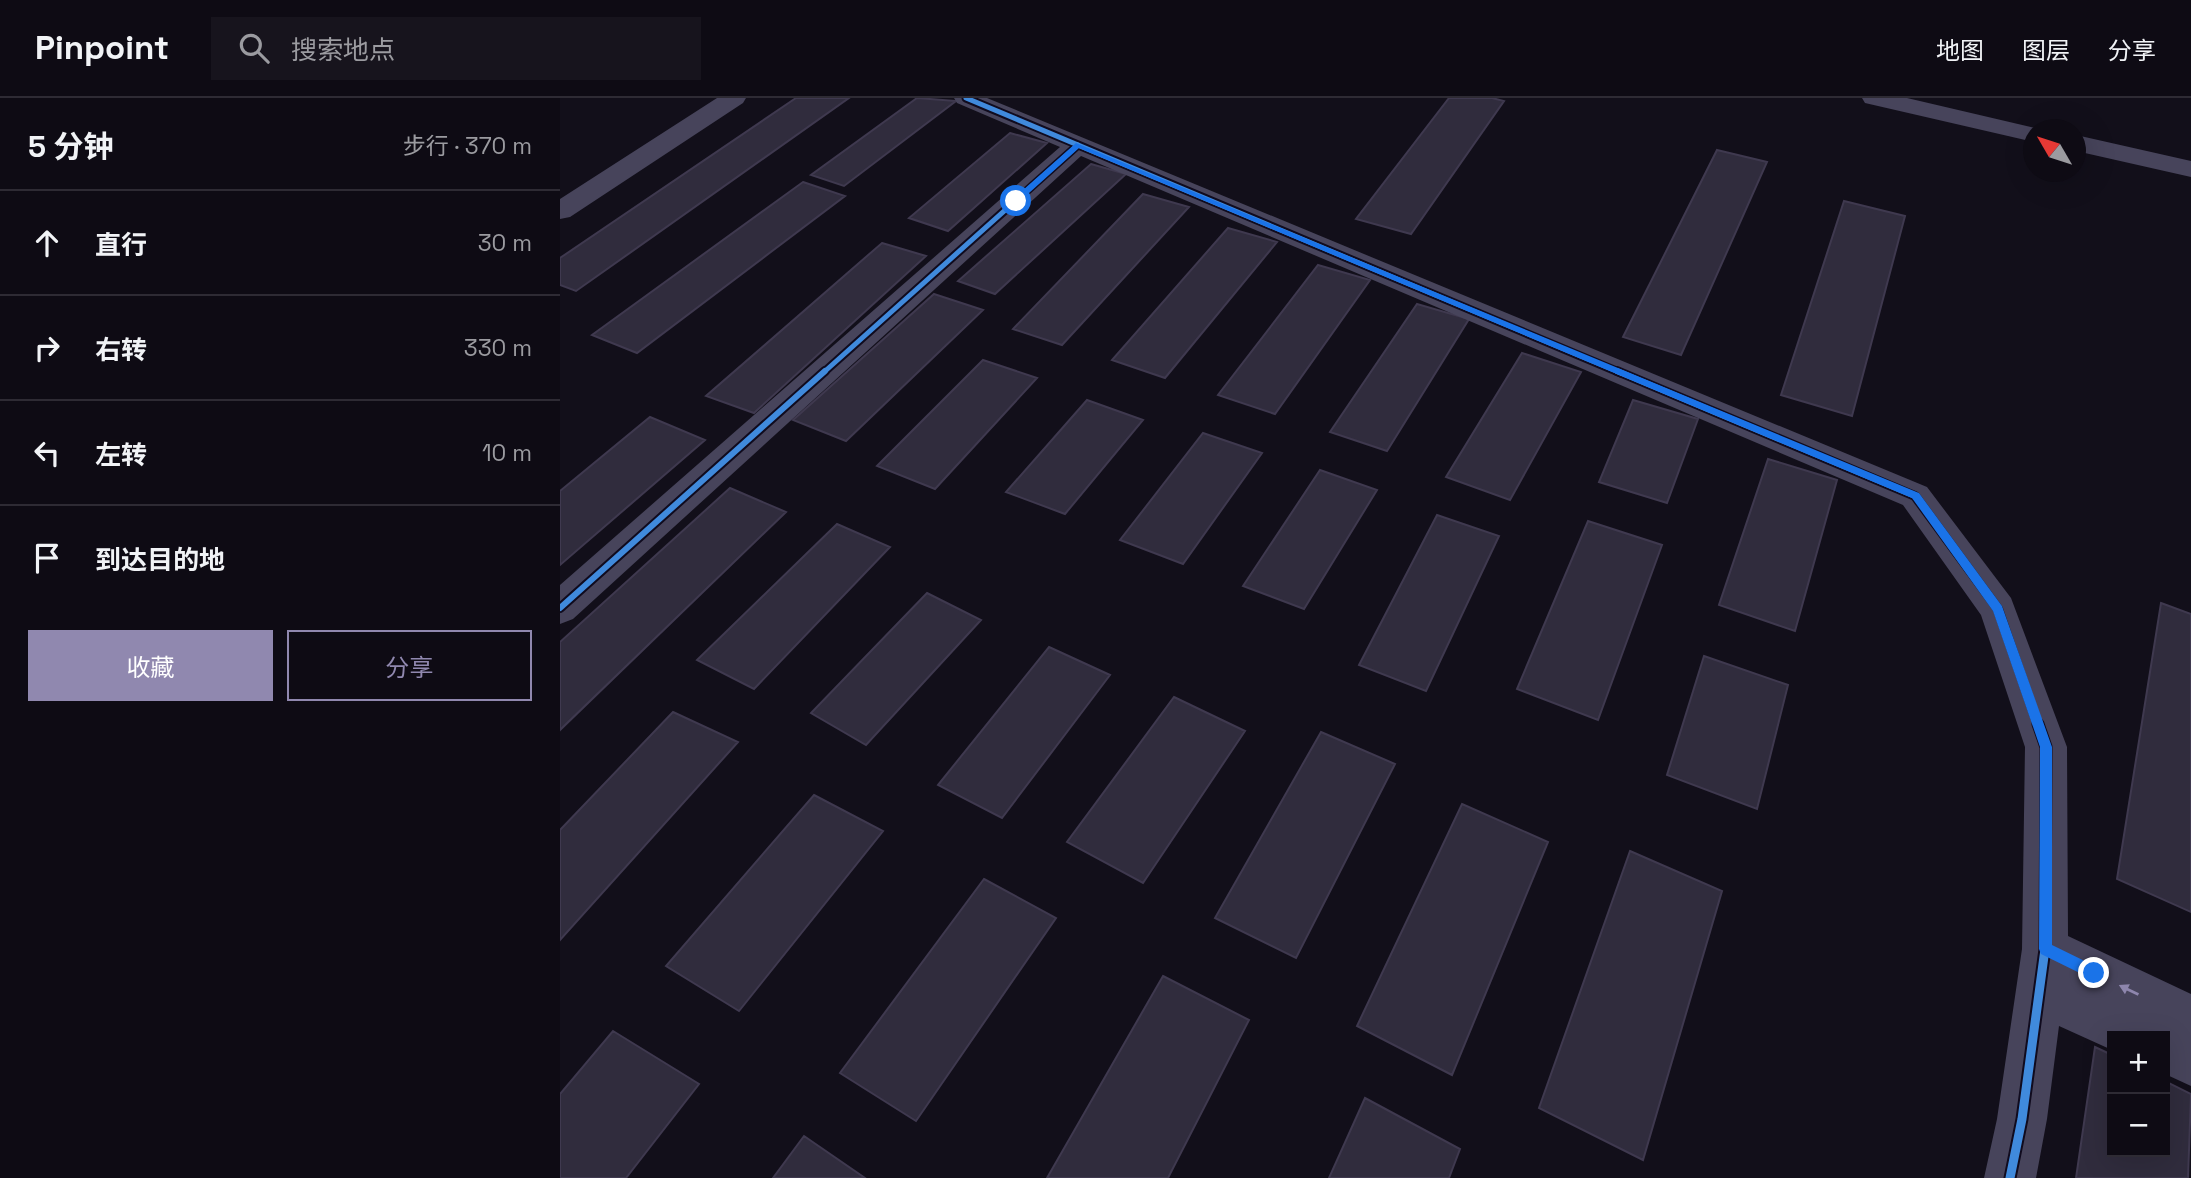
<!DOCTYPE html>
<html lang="zh">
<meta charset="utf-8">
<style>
body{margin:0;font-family:"Space Grotesk","Noto Sans SC",sans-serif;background:#17141d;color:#f1f3f6}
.controls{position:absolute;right:21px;bottom:21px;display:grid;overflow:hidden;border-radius:0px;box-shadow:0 7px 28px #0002}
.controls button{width:63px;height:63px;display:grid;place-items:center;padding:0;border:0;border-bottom:2px solid #2e2b34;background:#0e0b14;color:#f1f3f6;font:35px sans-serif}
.compass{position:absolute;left:1463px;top:21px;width:63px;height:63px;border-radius:50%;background:#0e0b14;box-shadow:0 7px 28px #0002;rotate:309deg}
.stop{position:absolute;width:21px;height:21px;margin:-16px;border:5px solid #1a73e8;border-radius:50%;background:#fff}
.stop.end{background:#1a73e8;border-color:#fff;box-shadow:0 2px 7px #0008}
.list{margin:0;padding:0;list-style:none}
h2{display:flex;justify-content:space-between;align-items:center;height:91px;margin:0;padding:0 28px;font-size:30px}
h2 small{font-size:23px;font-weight:400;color:#9b9ba0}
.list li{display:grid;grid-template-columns:46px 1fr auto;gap:21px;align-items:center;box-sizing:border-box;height:105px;padding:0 28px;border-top:2px solid #2e2b34}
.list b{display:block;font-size:26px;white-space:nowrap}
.list em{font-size:23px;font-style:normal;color:#9b9ba0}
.actions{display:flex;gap:14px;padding:21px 28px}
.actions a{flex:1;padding:16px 0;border:2px solid #9088af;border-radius:0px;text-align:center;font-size:24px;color:#9088af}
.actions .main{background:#9088af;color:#fff}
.icon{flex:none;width:38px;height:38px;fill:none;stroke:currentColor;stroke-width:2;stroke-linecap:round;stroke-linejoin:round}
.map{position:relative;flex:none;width:1631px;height:1080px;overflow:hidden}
header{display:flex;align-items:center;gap:42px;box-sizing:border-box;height:98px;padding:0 35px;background:#0e0b14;border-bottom:2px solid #2e2b34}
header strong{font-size:33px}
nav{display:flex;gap:38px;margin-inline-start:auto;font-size:24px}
.search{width:490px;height:63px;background:#17141d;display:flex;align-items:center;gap:18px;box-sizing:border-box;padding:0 24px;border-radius:0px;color:#9b9ba0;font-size:26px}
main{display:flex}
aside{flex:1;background:#0e0b14}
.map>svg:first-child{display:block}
.building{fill:#302c3d;stroke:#3f394f;stroke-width:2}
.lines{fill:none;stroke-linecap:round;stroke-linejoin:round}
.minor{fill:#47445b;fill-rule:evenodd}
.tertiary{fill:#47445b;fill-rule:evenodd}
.cycleway-far2-casing{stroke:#100b1e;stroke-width:9}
.cycleway-far1-casing{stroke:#100b1e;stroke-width:10}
.cycleway-casing{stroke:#100b1e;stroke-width:13}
.cycleway-far2{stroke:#408adc;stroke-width:5}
.cycleway-far1{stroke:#408adc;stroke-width:6}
.cycleway{stroke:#408adc;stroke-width:9}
.oneway{fill:#8e86ad}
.route{fill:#1a73e8}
</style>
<header>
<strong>Pinpoint</strong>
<div class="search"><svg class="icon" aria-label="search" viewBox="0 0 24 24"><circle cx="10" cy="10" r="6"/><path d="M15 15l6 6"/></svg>搜索地点</div>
<nav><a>地图</a><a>图层</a><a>分享</a></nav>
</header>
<main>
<aside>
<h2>5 分钟<small>步行 · 370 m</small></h2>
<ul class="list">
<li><svg class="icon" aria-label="ahead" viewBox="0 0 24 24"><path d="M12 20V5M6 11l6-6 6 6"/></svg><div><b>直行</b></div><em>30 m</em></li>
<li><svg class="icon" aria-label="right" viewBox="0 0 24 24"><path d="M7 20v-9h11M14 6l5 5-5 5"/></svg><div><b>右转</b></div><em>330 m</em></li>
<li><svg class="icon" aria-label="left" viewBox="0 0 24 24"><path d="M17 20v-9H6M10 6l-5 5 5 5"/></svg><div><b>左转</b></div><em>10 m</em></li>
<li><svg class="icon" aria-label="arrive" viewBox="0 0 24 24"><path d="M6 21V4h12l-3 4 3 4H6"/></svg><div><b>到达目的地</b></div></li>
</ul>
<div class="actions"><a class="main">收藏</a><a>分享</a></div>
</aside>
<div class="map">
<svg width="1631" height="1080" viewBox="0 0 1631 1080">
<rect width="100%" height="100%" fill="#120f1a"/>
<!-- building -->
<path class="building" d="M236,0H289L16,193L0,187V160Z
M357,0L396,3L284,88L251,77Z
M889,0H932L944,3L851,136L796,121Z
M450,35L487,45L388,133L349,120Z
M1157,52L1207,64L1121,257L1063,239Z
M531,66L566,76L435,196L398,183Z
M243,84L285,98L77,255L32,237Z
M583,96L629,109L502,247L453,231Z
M1284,103L1345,118L1292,318L1221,297Z
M668,130L717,144L605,280L552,262Z
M322,145L366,158L194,315L146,298Z
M758,167L810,182L715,316L658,297Z
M374,196L423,212L286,343L233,322Z
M857,206L909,221L827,353L770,334Z
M962,255L1021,274L950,402L886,379Z
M423,262L477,280L375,391L317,368Z
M527,302L583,322L505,416L446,394Z
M1073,302L1138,321L1107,405L1039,384Z
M90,319L145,342L0,467V393Z
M643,335L702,355L623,466L560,442Z
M1208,361L1277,382L1235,533L1159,507Z
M760,372L817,392L744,511L683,488Z
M170,390L226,414L0,632V544Z
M877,417L939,438L866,593L799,567Z
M1028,423L1102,447L1038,622L957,591Z
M277,426L330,449L194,591L137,562Z
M367,495L421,522L306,647L251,615Z
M1601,505L1631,516V814L1557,781Z
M489,549L550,577L442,720L378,687Z
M1144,558L1228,587L1197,711L1107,677Z
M614,599L685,633L583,785L507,744Z
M113,614L178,644L0,842V732Z
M761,634L835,666L736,860L655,820Z
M254,697L323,733L179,913L106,868Z
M902,706L988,744L892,977L797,928Z
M1070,753L1162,793L1083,1062L979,1010Z
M424,781L496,820L356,1023L280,975Z
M603,878L689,922L608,1080H487Z
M53,933L139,986L66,1080H0V996Z
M1535,949L1552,957V1054H1605V983L1631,996L1628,1080H1516Z
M805,1000L900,1051L889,1080H769Z
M244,1038L305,1080H213Z"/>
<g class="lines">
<!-- minor -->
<path class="minor" d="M394,0H427L1367,389L1451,500L1507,649L1508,838L1631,896V988L1605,976V938H1552V952L1499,928L1487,1021L1476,1080H1424L1437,1021L1462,851L1465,649L1421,517L1343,407L521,58L13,521L0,526V487L500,49L397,5Z"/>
<!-- tertiary -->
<path class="tertiary" d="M157,0H186L183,5L10,119L0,121V101Z
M1302,0H1347L1484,32H1474V44L1305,5Z
M1516,37L1631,63V79L1516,53Z"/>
<!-- cycleway-far2 casing -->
<g class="cycleway-far2-casing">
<path id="cycleway-far2" d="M406,0L1061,275
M263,275L518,47"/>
</g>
<!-- cycleway-far1 casing -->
<g class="cycleway-far1-casing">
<path id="cycleway-far1" d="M1057,273L1355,398L1438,511L1478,627
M0,510L265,273"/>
</g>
<!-- cycleway casing -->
<g class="cycleway-casing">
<path id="cycleway" d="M1450,1080L1462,1021L1485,851L1486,649L1478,626"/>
</g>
<!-- cycleway-far2 -->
<use href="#cycleway-far2" class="cycleway-far2"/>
<!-- cycleway-far1 -->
<use href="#cycleway-far1" class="cycleway-far1"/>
<!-- cycleway -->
<use href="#cycleway" class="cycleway"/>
</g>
<!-- one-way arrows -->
<defs><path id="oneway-solid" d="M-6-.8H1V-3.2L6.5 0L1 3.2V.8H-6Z" transform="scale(1.75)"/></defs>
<use class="oneway" href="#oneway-solid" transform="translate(1569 892) rotate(-154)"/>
<!-- route -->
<path class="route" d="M516,45L1359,395L1442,508L1492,649V847L1539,870V880L1534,882L1481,856L1479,851L1480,649L1433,513L1352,400L519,50L459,104H453V101Z"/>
</svg>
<div class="controls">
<button>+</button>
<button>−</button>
</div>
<svg class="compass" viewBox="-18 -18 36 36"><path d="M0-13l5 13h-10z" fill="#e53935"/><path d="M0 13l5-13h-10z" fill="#9b9ba0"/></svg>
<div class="stop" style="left:456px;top:103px"></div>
<div class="stop end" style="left:1534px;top:875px"></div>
</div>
</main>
